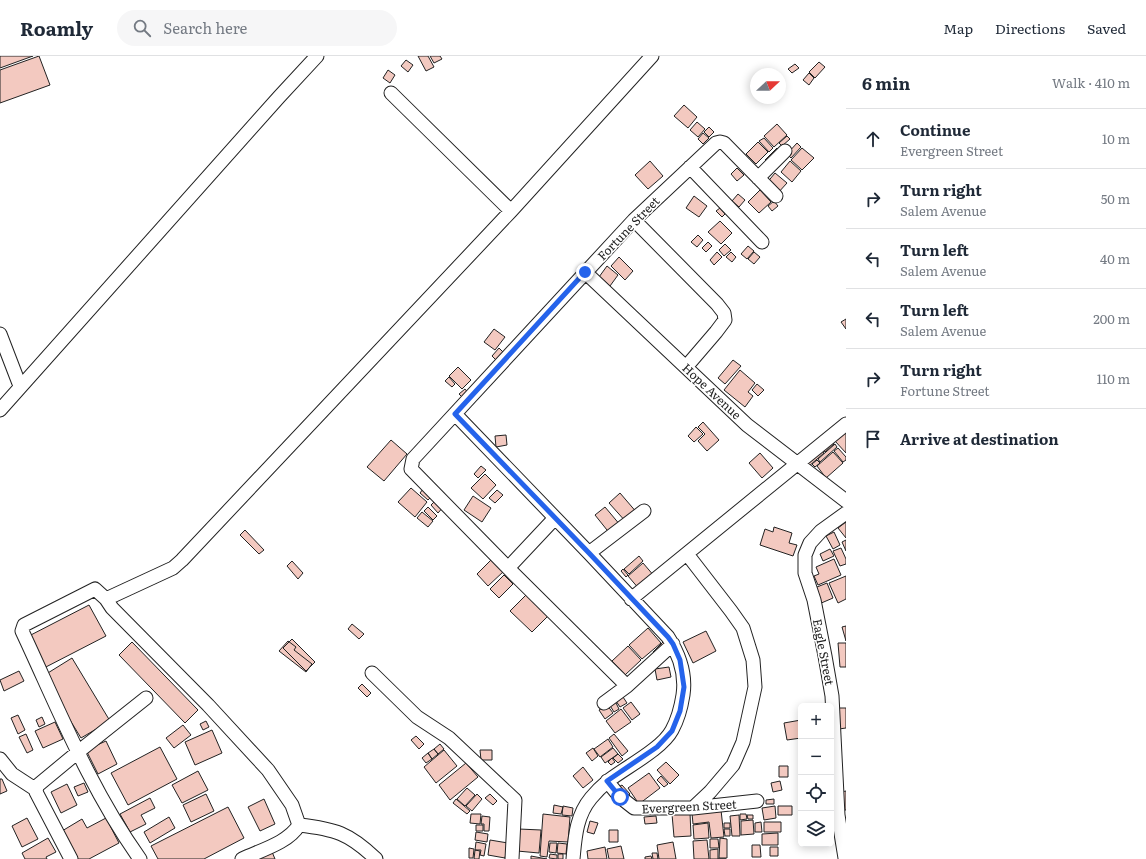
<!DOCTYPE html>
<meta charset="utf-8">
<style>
body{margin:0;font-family:Literata,serif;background:#f6f6f7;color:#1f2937}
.controls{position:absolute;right:12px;bottom:12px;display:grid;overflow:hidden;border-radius:6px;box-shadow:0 2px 10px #0003}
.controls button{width:36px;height:36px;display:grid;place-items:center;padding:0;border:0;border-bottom:1px solid #e0e1e3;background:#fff;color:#1f2937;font:20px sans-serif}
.compass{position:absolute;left:750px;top:12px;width:36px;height:36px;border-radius:50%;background:#fff;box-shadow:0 2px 10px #0003;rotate:68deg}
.stop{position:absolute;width:12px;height:12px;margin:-9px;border:3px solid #2563eb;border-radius:50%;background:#fff}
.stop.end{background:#2563eb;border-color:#fff;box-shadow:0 1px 4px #0008}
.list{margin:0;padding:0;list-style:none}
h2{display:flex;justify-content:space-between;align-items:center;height:52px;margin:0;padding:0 16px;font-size:17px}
h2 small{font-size:13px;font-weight:400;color:#747a83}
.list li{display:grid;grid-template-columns:26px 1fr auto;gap:12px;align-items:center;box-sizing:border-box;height:60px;padding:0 16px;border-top:1px solid #e0e1e3}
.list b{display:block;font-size:15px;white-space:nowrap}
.list p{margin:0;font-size:13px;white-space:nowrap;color:#747a83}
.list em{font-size:13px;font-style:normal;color:#747a83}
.icon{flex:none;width:22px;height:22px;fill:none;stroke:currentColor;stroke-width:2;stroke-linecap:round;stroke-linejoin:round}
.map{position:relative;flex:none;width:846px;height:803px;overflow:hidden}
header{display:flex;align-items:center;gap:24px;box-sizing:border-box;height:56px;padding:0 20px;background:#fff;border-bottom:1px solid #e0e1e3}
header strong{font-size:19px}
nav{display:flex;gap:22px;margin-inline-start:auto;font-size:14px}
.search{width:280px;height:36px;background:#f6f6f7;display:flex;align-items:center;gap:10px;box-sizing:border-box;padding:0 14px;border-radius:22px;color:#747a83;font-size:15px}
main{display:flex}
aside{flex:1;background:#fff}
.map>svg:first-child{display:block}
.building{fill:#f3c9c0;stroke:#222}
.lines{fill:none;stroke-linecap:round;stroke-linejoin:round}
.minor-casing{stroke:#222;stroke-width:15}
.minor{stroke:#fff;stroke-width:13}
.route{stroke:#2563eb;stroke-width:5}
.labels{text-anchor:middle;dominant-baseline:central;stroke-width:3;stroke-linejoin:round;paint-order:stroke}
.street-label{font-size:12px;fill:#222;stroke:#fff}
</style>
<header>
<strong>Roamly</strong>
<div class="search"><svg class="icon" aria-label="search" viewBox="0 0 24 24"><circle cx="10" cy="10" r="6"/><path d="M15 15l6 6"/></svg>Search here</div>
<nav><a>Map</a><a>Directions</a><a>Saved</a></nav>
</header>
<main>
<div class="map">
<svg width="846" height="803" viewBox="0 0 846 803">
<rect width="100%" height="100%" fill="#fff"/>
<!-- building -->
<path class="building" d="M0,0H33L0,12Z
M39,0L50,29L0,47V14Z
M418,0H428L434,11L426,15Z
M430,0H440L442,3L434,7Z
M406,4L413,9L408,16L401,10Z
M819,6L825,11L815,22L809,16Z
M795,8L799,12L792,17L788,13Z
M388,14L395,19L390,27L383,22Z
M809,17L814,22L809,29L803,24Z
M684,49L697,61L688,72L674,60Z
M697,66L705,73L698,81L690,74Z
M777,68L787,79L774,91L764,80Z
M709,71L714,76L709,81L704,76Z
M703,77L709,82L703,88L698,83Z
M787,80L790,83L782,90L779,87Z
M764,82L773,92L769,96L759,85Z
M758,86L768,96L756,108L746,98Z
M797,87L801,91L791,102L787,98Z
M777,92L781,96L769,108L765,104Z
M802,92L814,102L802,114L791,104Z
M650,105L663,120L648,133L635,119Z
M790,105L801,115L792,126L781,116Z
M737,112L744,119L737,125L731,118Z
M775,117L787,127L777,138L766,128Z
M760,134L771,146L759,157L748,146Z
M738,138L745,144L739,151L732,145Z
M694,140L707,150L699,161L686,152Z
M774,145L778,150L772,155L768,150Z
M720,152L725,158L722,161L716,155Z
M720,165L732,177L721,188L708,176Z
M698,179L703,184L697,191L691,186Z
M708,186L712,190L706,196L702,192Z
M725,188L731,194L724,200L719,194Z
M748,190L754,195L747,203L741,198Z
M717,196L722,201L714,209L710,204Z
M731,196L736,201L732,206L726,201Z
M754,196L760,201L754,208L748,203Z
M619,201L633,215L625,224L611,210Z
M607,210L618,219L610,230L599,221Z
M846,263V273L841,266Z
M494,273L505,281L495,294L484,286Z
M499,292L504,297L497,305L492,300Z
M733,304L741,310L725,328L718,322Z
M458,311L471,324L462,333L449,320Z
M740,314L755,327L748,336L753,340L745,351L724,334Z
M449,321L455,328L452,331L445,325Z
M757,328L764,334L758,340L752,334Z
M465,333L469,338L464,343L459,338Z
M703,366L719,384L707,395L698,385L705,378L698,371Z
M696,371L703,378L694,386L688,380Z
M846,375V397L835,385Z
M506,379L507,389L496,391L495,380Z
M830,383L834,388L825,396L821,390Z
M391,384L407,398L384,425L367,411Z
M835,388L837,391L820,406L818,403Z
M820,392L824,397L809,410L804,405Z
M838,392L846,401V404L843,406L834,395Z
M833,396L843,407L826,422L817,410Z
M760,397L773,412L762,422L749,407Z
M817,404L820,407L815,411L812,408Z
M481,410L486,414L478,422L474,418Z
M485,418L496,429L483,443L471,432Z
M411,432L427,446L415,461L398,446Z
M423,433L431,441L428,444L420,437Z
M497,434L503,439L495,447L489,442Z
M620,437L638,458L627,467L609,447Z
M473,440L491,452L482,466L464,454Z
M437,443L444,450L438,457L431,449Z
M428,451L437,460L433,464L424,455Z
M605,451L621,470L611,479L595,459Z
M422,456L433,465L428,471L417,462Z
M846,466V482L838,472Z
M774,471L792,477L789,487L797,489L793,500L760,489L765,473L773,476Z
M245,474L264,494L259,498L240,479Z
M834,476L840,489L833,493L826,480Z
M846,484V495L842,486Z
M841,492L846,503V508L840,510L833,495Z
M830,493L834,500L823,505L820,498Z
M639,500L643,505L629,518L624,513Z
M492,503L504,515L488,530L477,518Z
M834,503L841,519L818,529L814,520L819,518L816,511Z
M292,505L303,517L298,523L287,510Z
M643,507L655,521L640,534L628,520Z
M623,513L628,519L626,521L621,515Z
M504,519L513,528L499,542L490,533Z
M846,520V543L838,547L829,527Z
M827,527L833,542L819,548L812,533Z
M526,539L548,560L532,576L510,555Z
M89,549L106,580L42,613L25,582Z
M352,568L364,578L359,583L348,573Z
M846,570V585L842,571Z
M648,572L661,587L642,603L629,589Z
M706,575L716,595L693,607L683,586Z
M292,583L315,606L306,615L283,592Z
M288,585L296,591L294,594L312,608L306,616L279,595Z
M132,586L198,654L185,667L119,599Z
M663,586L667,590L656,600L653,596Z
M838,587H846V611H840Z
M628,590L641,604L625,619L612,605Z
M72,602L110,665L81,682L43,620Z
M669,611L671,621L657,624L655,613Z
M19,615L24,625L4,635L0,624Z
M362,628L371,637L367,641L358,632Z
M623,641L627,647L620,651L616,645Z
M615,645L619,653L614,656L609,648Z
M631,646L640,658L632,664L623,652Z
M607,649L613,657L605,663L599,654Z
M837,652H846V672L839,673Z
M621,653L631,666L615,677L606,665Z
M18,659L25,674L18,678L11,662Z
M42,661L45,668L39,671L36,664Z
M801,664V682L787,684L784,667Z
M206,665L209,671L203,674L200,668Z
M55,666L63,683L43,692L35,675Z
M183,669L191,679L174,692L166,682Z
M212,674L222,697L195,709L185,686Z
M26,678L33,694L27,697L19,681Z
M614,678L628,695L622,700L609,682Z
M416,680L424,688L419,693L411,684Z
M608,683L613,691L600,701L594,693Z
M106,685L117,708L98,718L86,694Z
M440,688L444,693L438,698L434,693Z
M160,691L177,723L128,749L111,717Z
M593,692L598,700L592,705L586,697Z
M613,692L618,698L605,707L601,701Z
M434,693L438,698L432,703L428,697Z
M444,694L457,710L436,727L424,711Z
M480,694H492V704H481Z
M428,697L432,703L426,707L422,702Z
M618,698L623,703L618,707L613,702Z
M612,702L615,706L611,709L608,706Z
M666,706L679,719L670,728L657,714Z
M466,707L478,721L450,744L439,729Z
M779,710H788V721H779Z
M583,711L593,724L583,732L573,720Z
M198,715L208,734L182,747L172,729Z
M649,717L660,732L639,748L628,732Z
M661,720L668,728L664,731L657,724Z
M0,723H2L7,735L0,738Z
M780,725L782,734L773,736L771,727Z
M84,727L88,736L78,740L74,731Z
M67,728L77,749L61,757L51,736Z
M622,729L630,738L625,742L617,732Z
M467,732L475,739L465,750L457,743Z
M846,735V754H842L841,736Z
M206,738L214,755L191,766L183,749Z
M477,738L482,743L472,755L466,750Z
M490,738L497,745L493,749L485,742Z
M150,742L155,752L141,759L146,768L130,776L120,758Z
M264,743L275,768L260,775L248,751Z
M456,743L470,755L467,758L453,747Z
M774,743V748H766V744Z
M554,749L563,751L561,758L553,757Z
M563,750L573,752L572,760L562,759Z
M775,750L776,762L764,764L762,752Z
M778,750H792V759H778Z
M228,751L244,782L204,803H158L151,790Z
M721,754L724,781L711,782L709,766L693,768L692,757Z
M690,757L691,780L674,781L672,758Z
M471,758H481L480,768L470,767Z
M543,758L570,761L568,786L549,785L547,801L540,800Z
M740,758H746L747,763L740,764Z
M739,759L740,780H732L730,760Z
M747,759H753V763H748Z
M482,760L490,761L489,775H484V768H481Z
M656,760L657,767L645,768L644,761Z
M169,761L175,772L150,787L144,776Z
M27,762L38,783L22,791L12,770Z
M106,762L119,787L89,803H77L62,775L82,763L87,772Z
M753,764L754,778L741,779V765Z
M590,765L598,767L594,778L587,776Z
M761,766L762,776H755V767Z
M764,766H781V776H764Z
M708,767L709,782L694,783L693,769Z
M724,767H730V772H724Z
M476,769H483V775H476Z
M519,773L541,774L539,797L517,795Z
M724,773H730V780H725Z
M609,774H618V786H609Z
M476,776L488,778L487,786L475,784Z
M778,777V789H762V778Z
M48,782L56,796L46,801L47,803H25L22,797Z
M720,782L727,783V802H719Z
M710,783H718L719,792H710Z
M490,784L508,787L505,802L488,799Z
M707,784L709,803H694L693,785Z
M476,786L486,788L484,800L480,799L481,794H475Z
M673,786L676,803H659L657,789Z
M550,787H557L556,797L549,796Z
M558,787L567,788L566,798L557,797Z
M752,789H760L761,801H752Z
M621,790L624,803H609L607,793Z
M270,791L275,803H251Z
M605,791L607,803H588L587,795Z
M770,791H778V800H770Z
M469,792L474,793L473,802H469Z
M718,793V803H726H710V794Z
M475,794L480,795L479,803H474Z
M652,797H657L658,803H653Z
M550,798L557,799V803L549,802Z
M558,798H563V803H558Z
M531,800L547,803H531Z
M651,800L652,803H645V801Z"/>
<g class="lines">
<!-- minor casing -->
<g class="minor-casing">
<path id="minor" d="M391,37L511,155
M690,111L762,186
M758,122L785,95
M634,164L717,248L724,257L725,264L716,276L686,311
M585,216L747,369L846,445
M0,278L20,330
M0,354L279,41L317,0
M455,358L589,497L668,581C679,598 686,619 683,639C681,652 678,663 672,674C662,693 626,711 608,725C602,730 596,736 591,742C576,760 575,782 573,803
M589,497L644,455
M687,498L731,555L743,572L753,604L755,631L743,686L733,709L710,736L693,752
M508,512L555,462
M106,543L173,512L182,504L511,155L652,0
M631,543L846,368
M372,617L417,661L449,682L515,744L512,803
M627,630L673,588
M604,647L627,630L508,512L411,413L413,403L634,164L716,87L720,86L724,87L776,140
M0,703L12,718L35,733
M607,725L620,741L634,752H693L757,745
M299,769C335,773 349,777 376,803
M845,802L838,759L832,640L825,600L814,544L805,517V499L810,487L821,475L846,457
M71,803L36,736L37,730L78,696L146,642
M140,803C90,733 58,652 22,575L24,569L95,533L106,543L112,552L208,649L268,714L292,749L299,769C288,787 261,794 242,803"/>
</g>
<!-- minor -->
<use href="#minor" class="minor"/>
</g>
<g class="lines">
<!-- route -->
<path class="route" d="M585,216L455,358L589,497L668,581L673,588L680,604L684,631L680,655L672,675L657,691L607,725L620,741"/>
</g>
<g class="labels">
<!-- street labels -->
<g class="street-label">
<text transform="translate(628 172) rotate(-46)">Fortune Street</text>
<text transform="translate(712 335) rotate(43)">Hope Avenue</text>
<text transform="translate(824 596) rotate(79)">Eagle Street</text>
<text transform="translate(689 750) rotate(-3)">Evergreen Street</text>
</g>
</g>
</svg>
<div class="controls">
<button>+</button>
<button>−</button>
<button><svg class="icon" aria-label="locate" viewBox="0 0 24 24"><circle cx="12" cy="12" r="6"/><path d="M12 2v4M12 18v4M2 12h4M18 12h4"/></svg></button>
<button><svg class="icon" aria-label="layers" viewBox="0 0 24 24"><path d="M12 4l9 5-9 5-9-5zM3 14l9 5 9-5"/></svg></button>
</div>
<svg class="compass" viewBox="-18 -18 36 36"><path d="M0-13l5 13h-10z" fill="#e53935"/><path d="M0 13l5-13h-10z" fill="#747a83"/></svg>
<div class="stop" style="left:620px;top:741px"></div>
<div class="stop end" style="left:585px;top:216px"></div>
</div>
<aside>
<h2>6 min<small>Walk · 410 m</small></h2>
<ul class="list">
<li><svg class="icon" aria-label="ahead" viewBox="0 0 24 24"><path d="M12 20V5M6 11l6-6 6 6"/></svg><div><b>Continue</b><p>Evergreen Street</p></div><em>10 m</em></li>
<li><svg class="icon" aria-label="right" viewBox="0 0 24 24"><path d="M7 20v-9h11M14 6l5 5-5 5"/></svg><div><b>Turn right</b><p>Salem Avenue</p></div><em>50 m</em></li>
<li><svg class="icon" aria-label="left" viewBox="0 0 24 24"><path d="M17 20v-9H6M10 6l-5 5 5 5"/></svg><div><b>Turn left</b><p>Salem Avenue</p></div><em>40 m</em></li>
<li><svg class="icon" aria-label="left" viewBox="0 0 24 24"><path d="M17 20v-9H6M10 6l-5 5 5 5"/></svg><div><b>Turn left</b><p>Salem Avenue</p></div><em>200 m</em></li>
<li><svg class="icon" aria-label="right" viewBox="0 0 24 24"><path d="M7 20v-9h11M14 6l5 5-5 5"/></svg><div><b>Turn right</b><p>Fortune Street</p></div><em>110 m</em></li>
<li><svg class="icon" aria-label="arrive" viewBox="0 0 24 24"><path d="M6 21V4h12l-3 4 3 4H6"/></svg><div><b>Arrive at destination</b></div></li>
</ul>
</aside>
</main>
